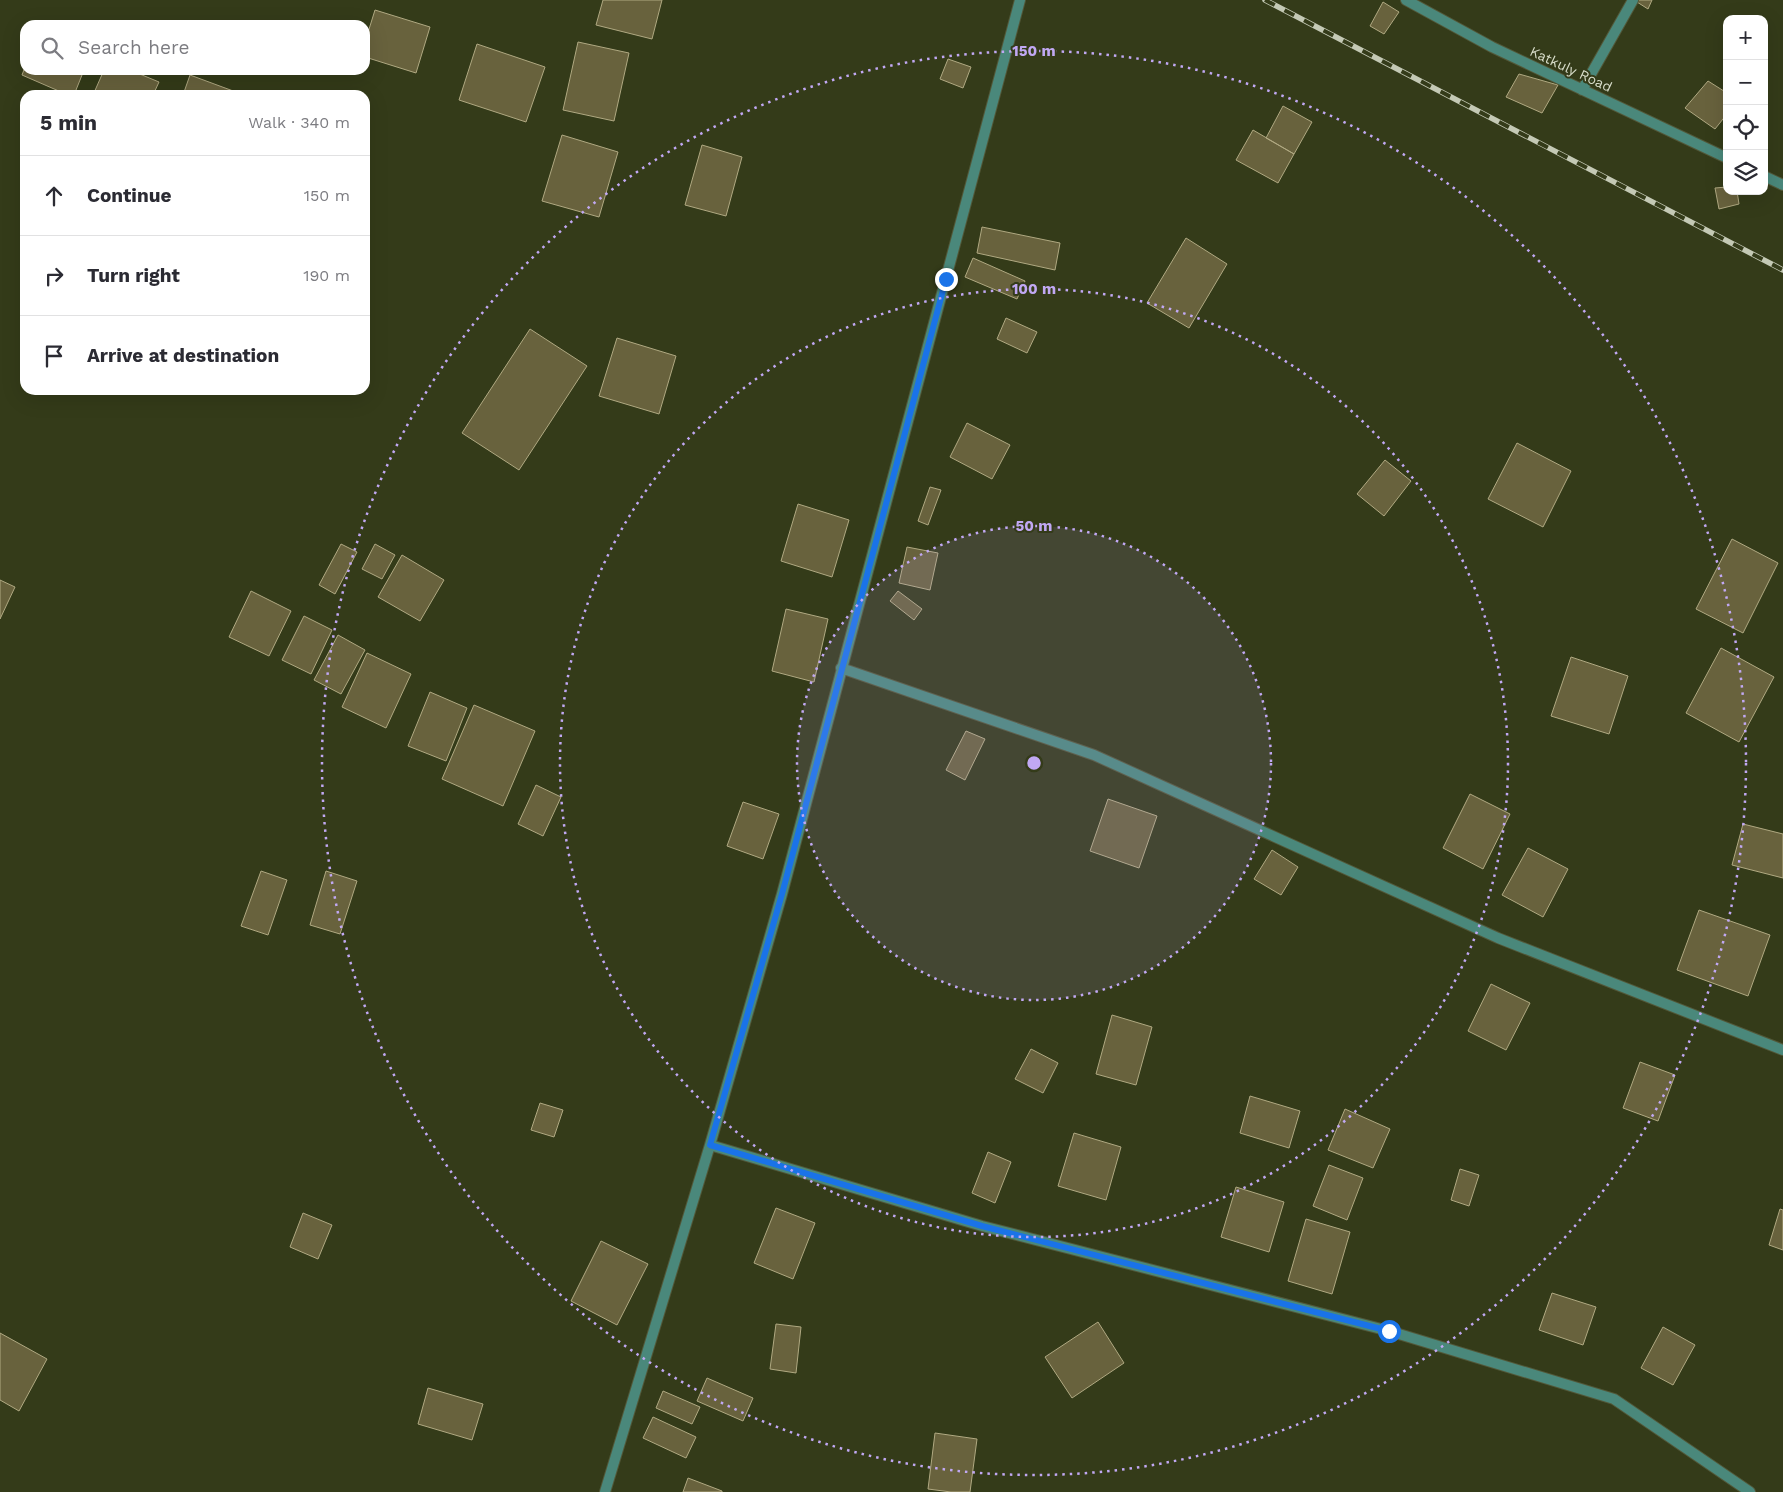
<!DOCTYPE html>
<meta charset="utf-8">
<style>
body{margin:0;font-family:"Work Sans",sans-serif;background:#f2f2f3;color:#2b2b33}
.controls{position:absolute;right:15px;top:15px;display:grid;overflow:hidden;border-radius:10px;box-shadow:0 5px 20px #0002}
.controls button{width:45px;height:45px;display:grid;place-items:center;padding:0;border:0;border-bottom:1px solid #e1e1e2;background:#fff;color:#2b2b33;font:25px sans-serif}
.stop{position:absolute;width:15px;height:15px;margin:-11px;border:4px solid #1a73e8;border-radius:50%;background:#fff}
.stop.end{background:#1a73e8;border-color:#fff;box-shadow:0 1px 5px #0008}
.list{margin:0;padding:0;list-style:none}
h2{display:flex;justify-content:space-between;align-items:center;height:65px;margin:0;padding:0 20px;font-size:21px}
h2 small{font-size:16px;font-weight:400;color:#7c7c81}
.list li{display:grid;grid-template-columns:32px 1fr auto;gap:15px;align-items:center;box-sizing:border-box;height:80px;padding:0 20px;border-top:1px solid #e1e1e2}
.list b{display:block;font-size:19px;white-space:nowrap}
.list em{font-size:16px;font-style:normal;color:#7c7c81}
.icon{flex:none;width:28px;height:28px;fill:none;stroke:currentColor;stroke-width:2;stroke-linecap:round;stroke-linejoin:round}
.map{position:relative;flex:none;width:1783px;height:1492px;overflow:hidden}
.search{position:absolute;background:#fff;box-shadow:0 5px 20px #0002;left:20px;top:20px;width:350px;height:55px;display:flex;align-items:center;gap:12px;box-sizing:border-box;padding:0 18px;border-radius:15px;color:#7c7c81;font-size:19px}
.panel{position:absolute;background:#fff;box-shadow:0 5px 20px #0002;left:20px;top:90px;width:350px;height:305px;border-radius:15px}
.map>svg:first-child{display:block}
.building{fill:#68623d;stroke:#b0a982}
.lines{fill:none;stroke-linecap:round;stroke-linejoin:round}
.minor-casing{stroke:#525839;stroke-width:12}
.minor{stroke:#4a887b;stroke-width:10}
.rail-casing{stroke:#c4c9b5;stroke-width:5.5}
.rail{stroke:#343b19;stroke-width:4;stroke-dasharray:11;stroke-linecap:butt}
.route{stroke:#1a73e8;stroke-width:6}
.ring{fill:none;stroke:#c1a8f3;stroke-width:2.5;stroke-dasharray:2.5 5}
.labels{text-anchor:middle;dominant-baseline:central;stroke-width:4;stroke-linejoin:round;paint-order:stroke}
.street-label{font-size:14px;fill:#d8ddca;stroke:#343b19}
.centre{fill:#c1a8f3;stroke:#343b19;stroke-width:2.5}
.ring-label{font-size:15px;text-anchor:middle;font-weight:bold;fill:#c1a8f3;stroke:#343b19;stroke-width:4;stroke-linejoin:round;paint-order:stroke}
</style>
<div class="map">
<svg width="1783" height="1492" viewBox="0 0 1783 1492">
<rect width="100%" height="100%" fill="#343b19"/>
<!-- building -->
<path class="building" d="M603,0H662L652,39L596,25Z
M1638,0H1652L1648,9L1637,2Z
M1383,2L1399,12L1384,34L1370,26Z
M375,10L430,27L416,73L365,57V42Z
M578,42L629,53L614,121L563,110Z
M477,44L545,67L526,122L459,100Z
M948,59L971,67L963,88L940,79Z
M25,67V70H84L74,95H68L22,75Z
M104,70H130L159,82L153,95H93Z
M1519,74L1558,85L1542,113L1506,97Z
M190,75L244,95H183Z
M1708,81L1727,93V114L1715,129L1685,108Z
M1283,106L1312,122L1294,154L1266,138Z
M1253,130L1294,154L1278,183L1236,160Z
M562,135L618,152L599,217L542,201Z
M702,145L742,157L726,216L685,205Z
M1727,187V191H1737L1739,204L1719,209L1715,188Z
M982,227L1060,243L1055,270L977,253Z
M1186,238L1227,264L1189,328L1147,303Z
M973,258L1025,281L1017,299L965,277Z
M1006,318L1037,332L1027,353L997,339Z
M530,329L587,366L519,470L462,433Z
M617,338L676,356L659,414L599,396Z
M967,423L1010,445L992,479L950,457Z
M1517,443L1571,471L1543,527L1488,499Z
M1385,460L1411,481L1384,516L1357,494Z
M930,487L941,490L928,525L918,521Z
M798,504L849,520L832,577L781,561Z
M1732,539L1778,563L1743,633L1696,609Z
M341,544L357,552L335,594L319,585Z
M375,544L395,555L382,579L362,569Z
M907,547L938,553L930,590L899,583Z
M402,555L444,580L420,621L378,597Z
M0,580L15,587L0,619Z
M251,591L291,611L269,656L229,637Z
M898,591L922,609L914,620L890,601Z
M786,609L828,619L814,682L772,671Z
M304,616L332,630L311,674L282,660Z
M338,635L365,650L341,694L314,680Z
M1721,648L1774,677L1739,742L1686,713Z
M367,653L411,674L386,728L342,707Z
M1571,657L1628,676L1609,734L1551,716Z
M430,692L467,708L446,761L408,746Z
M474,705L535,731L503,806L442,779Z
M966,731L985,739L965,780L946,770Z
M536,785L561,797L543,836L518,824Z
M1470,794L1510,814L1483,869L1443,848Z
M1108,799L1157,816L1139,868L1090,851Z
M743,802L779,814L763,859L727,846Z
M1743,824L1783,834V878L1732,865Z
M1528,848L1568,869L1543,917L1502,895Z
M1272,850L1298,867L1281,895L1254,879Z
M261,871L287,880L268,935L241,926Z
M326,871L357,881L340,934L310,925Z
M1699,910L1770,935L1748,996L1677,970Z
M1491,984L1530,1003L1506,1050L1468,1031Z
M1112,1015L1152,1027L1136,1085L1096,1074Z
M1031,1049L1058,1063L1043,1093L1015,1079Z
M1640,1062L1675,1075L1658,1121L1623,1108Z
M1250,1096L1300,1111L1289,1148L1240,1133Z
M540,1103L563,1110L554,1137L531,1130Z
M1345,1109L1390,1129L1373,1168L1328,1150Z
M1074,1133L1121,1147L1106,1200L1058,1186Z
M988,1152L1011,1162L995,1203L972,1193Z
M1329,1165L1363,1178L1347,1220L1313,1206Z
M1460,1169L1479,1175L1469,1206L1451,1200Z
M1236,1187L1284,1202L1269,1252L1221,1237Z
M776,1208L815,1223L793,1279L754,1263Z
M1780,1209L1783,1210V1250L1769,1245Z
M303,1213L332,1225L318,1259L290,1247Z
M1306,1219L1350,1232L1332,1294L1288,1281Z
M601,1241L648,1264L617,1325L571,1301Z
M1552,1293L1596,1307L1583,1345L1539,1330Z
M1098,1322L1124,1363L1072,1398L1045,1357Z
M776,1324L801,1327L796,1373L770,1369Z
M1663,1327L1695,1345L1673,1385L1641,1368Z
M0,1333L47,1359L19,1411L0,1400Z
M707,1378L753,1398L743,1421L697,1401Z
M428,1388L483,1404L472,1440L418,1424Z
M663,1391L700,1407L692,1424L656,1408Z
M653,1417L696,1437L686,1458L643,1438Z
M935,1433L977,1439L970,1492H951L928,1489Z
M688,1478L722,1491V1492H683Z"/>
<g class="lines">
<!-- minor casing -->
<g class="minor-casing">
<path id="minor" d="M1406,0L1492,47L1727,158
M1582,90L1633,0
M1764,176L1783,185
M841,668L1094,755L1498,938L1783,1050
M710,1145L982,1226L1389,1331L1614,1399L1750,1492
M605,1492L710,1145L782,894L1020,0"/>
</g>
<!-- minor -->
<use href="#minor" class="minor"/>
<!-- rail casing -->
<g class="rail-casing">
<path id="rail" d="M1265,0L1783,270"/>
</g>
<!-- rail -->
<use href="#rail" class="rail"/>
</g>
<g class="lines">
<!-- route -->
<path class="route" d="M946,279L782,894L710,1145L982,1226L1389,1331"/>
</g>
<!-- distance rings -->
<circle cx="1034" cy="763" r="237" fill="#c1a8f3" fill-opacity=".12"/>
<g class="ring">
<circle cx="1034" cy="763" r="237"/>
<circle cx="1034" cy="763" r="474"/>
<circle cx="1034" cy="763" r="712"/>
</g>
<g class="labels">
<!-- street labels -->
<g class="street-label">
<text transform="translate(1571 69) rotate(25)">Katkuly Road</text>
</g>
</g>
<circle cx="1034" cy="763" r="8" class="centre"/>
<g class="ring-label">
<text x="1034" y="56">150 m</text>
<text x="1034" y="294">100 m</text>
<text x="1034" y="531">50 m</text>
</g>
</svg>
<div class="controls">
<button>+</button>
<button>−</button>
<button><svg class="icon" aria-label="locate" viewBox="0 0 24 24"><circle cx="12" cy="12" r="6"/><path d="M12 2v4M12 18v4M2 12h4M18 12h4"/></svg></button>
<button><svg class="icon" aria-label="layers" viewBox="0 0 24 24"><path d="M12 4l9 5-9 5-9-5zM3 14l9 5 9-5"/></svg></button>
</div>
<div class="stop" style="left:1389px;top:1331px"></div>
<div class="stop end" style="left:946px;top:279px"></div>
<div class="search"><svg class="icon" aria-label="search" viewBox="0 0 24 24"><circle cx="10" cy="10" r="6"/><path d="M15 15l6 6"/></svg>Search here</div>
<section class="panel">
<h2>5 min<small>Walk · 340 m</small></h2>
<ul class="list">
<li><svg class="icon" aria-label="ahead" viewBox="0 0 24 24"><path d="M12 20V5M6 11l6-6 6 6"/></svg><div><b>Continue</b></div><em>150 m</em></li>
<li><svg class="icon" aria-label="right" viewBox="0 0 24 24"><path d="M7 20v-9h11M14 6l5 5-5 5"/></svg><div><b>Turn right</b></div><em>190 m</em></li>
<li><svg class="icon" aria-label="arrive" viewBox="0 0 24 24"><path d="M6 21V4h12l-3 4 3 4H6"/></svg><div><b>Arrive at destination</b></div></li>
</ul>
</section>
</div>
